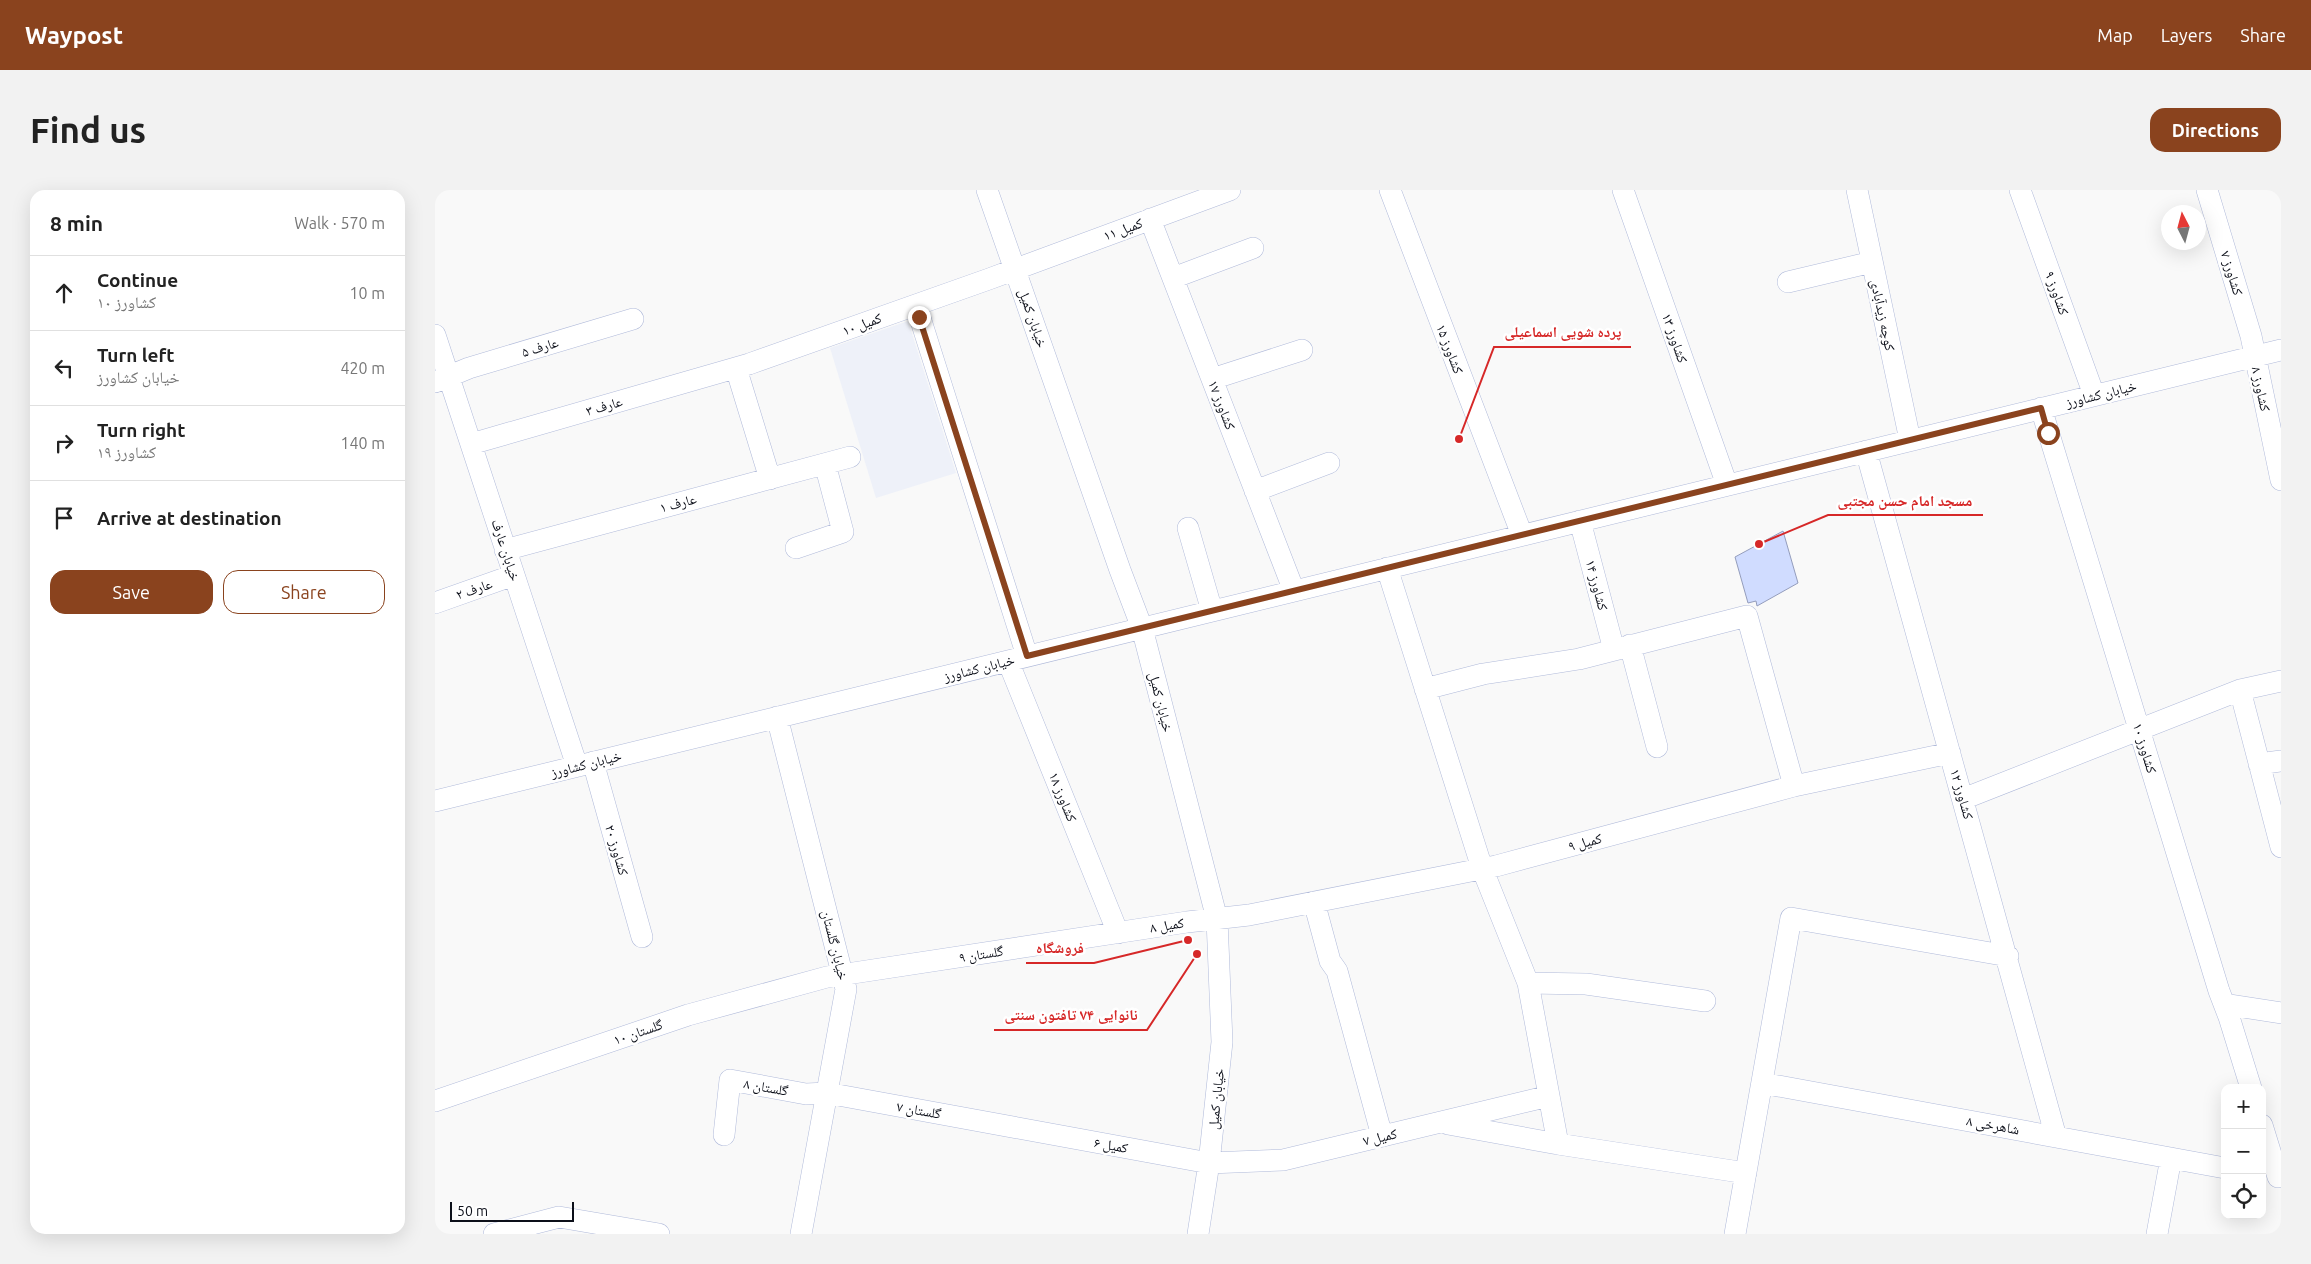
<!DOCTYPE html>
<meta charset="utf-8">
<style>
body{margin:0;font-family:Ubuntu,"Noto Naskh Arabic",sans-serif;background:#f2f2f2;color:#222}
.controls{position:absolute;right:15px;bottom:15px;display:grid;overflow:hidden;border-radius:10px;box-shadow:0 5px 20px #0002}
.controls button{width:45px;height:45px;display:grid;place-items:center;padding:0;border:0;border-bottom:1px solid #e0e0e0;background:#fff;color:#222;font:25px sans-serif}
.compass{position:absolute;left:1726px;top:15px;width:45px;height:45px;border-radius:50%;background:#fff;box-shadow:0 5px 20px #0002;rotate:354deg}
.scale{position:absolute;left:15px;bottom:12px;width:124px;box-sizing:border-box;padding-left:5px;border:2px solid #0c0f19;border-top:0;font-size:14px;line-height:18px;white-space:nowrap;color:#0c0f19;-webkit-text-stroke:4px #fff;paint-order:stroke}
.stop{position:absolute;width:15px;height:15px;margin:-11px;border:4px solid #8a431e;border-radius:50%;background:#fff}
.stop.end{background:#8a431e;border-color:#fff;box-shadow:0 1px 5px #0008}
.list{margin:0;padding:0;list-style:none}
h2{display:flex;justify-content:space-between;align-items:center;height:65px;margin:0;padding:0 20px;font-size:21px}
h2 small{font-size:16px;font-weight:400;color:#767676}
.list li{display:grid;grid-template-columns:32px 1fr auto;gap:15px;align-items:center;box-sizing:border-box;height:75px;padding:0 20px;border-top:1px solid #e0e0e0}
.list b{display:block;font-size:19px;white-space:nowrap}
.list p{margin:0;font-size:16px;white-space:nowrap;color:#767676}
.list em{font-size:16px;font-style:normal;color:#767676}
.actions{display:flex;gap:10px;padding:15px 20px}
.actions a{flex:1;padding:11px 0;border:1px solid #8a431e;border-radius:15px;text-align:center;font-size:18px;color:#8a431e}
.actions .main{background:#8a431e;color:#fff}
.icon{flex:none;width:28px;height:28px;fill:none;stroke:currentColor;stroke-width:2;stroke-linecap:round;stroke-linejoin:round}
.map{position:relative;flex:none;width:1846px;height:1044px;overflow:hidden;border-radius:15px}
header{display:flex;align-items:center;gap:30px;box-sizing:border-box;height:70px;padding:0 25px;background:#8a431e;color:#fff}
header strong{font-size:24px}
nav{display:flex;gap:28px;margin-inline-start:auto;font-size:18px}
.intro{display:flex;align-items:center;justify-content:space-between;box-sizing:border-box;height:120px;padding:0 30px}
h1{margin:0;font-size:35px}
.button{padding:12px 22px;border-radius:15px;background:#8a431e;color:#fff;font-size:18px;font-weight:700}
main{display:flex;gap:30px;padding:0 30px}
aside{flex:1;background:#fff;border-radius:15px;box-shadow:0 5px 20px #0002}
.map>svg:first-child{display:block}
.built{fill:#eef1f9}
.building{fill:#d0dcff;stroke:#949dbc}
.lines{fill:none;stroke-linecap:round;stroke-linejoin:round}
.minor-casing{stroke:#b0bada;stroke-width:22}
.minor{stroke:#fff;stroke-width:21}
.route{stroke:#8a431e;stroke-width:6}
.labels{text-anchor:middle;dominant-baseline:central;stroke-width:5;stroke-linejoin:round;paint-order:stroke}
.street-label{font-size:14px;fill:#0c0f19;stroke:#fff}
.leader{fill:none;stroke:#d62828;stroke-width:2}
.callout-dot{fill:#d62828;stroke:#fff;stroke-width:2}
.callout-label{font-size:15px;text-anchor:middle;font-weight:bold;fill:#d62828;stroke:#fff;stroke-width:5;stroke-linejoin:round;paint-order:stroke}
</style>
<header>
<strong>Waypost</strong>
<nav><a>Map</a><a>Layers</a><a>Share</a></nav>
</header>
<div class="intro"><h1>Find us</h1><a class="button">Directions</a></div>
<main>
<aside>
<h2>8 min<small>Walk · 570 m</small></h2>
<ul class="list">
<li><svg class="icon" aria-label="ahead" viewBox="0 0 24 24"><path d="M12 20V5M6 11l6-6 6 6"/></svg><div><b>Continue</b><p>کشاورز ۱۰</p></div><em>10 m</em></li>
<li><svg class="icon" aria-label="left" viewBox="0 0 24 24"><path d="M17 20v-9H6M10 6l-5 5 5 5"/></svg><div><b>Turn left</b><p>خیابان کشاورز</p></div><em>420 m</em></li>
<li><svg class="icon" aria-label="right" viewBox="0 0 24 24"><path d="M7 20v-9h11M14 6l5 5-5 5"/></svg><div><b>Turn right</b><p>کشاورز ۱۹</p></div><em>140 m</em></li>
<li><svg class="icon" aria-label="arrive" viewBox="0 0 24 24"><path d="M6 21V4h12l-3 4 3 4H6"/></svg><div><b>Arrive at destination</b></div></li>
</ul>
<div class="actions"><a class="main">Save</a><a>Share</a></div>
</aside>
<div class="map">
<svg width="1846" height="1044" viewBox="0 0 1846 1044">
<rect width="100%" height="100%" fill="#f9f9f9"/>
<!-- built -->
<path class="built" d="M473,131L521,283L441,308L395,158Z"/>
<!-- building -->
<path class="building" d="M1348,341L1363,393L1322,416L1321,411L1313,413L1300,367Z"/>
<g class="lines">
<!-- minor casing -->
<g class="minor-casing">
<path id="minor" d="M552,0L685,380L707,438L782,729L787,852L774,973L763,1044
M955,0L1087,345
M1188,0L1292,295
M1422,0L1475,250
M1585,0L1659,205
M1772,0L1816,146L1846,290
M715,29L859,401
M738,88L818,58
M1353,92L1437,72
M481,115L592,466
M0,145L142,576
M301,178L335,289
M777,189L867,160
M0,192L34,178L198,129
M1606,218L1784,801L1794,827L1816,898
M36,254L314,174L554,89L795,0
M1431,261L1621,947
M820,301L894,273
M1145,331L1179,460
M753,338L777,421
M361,358L408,342L390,274
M70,360L415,267
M952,378L1047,678L1093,793L1123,954
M0,413L79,385
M1195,455L1222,557
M573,471L683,743
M990,499L1048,484L1144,469L1312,426L1359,596
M1805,500L1846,657
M342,527L411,799L366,1044
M158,572L207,747
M1824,574L1846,571
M1528,609L1805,500L1846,491
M0,611L1846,160
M879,712L895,771L902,781L947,946
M1093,793L1151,794L1270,811
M1789,814L1846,823
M1327,893L1790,978
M0,911L253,825L392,787L752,732L814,725L1061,676L1359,596L1515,563
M1013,934L1123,954L1311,983
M1827,935L1843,987
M289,945L295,890L371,904L392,903L774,973L848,970L1114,906
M59,1044L124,1027L224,1044
M1300,1044L1356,728L1573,766
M1722,1044L1736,968"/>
</g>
<!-- minor -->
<use href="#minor" class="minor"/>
</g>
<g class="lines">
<!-- route -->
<path class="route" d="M484,127L592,466L1606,218L1613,243"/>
</g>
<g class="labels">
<!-- street labels -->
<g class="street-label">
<text transform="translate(688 39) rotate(-20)">کمیل ۱۱</text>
<text transform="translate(1797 83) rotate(73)">کشاورز ۷</text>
<text transform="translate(1622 103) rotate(70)">کشاورز ۹</text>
<text transform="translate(1448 125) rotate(78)">کوچه زیدآبادی</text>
<text transform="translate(598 128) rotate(71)">خیابان کمیل</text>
<text transform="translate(427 134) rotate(-20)">کمیل ۱۰</text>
<text transform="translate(1240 148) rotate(71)">کشاورز ۱۳</text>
<text transform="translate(105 157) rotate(-17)">عارف ۵</text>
<text transform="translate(1015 159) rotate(69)">کشاورز ۱۵</text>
<text transform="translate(1826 199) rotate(78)">کشاورز ۸</text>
<text transform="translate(1666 204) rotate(-14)">خیابان کشاورز</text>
<text transform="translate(787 215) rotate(69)">کشاورز ۱۷</text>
<text transform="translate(169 216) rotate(-16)">عارف ۳</text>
<text transform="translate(243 313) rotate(-15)">عارف ۱</text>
<text transform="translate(71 360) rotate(72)">خیابان عارف</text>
<text transform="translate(1162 395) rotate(75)">کشاورز ۱۴</text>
<text transform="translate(39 399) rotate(-19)">عارف ۲</text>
<text transform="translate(544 478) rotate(-14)">خیابان کشاورز</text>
<text transform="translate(726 512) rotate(76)">خیابان کمیل</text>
<text transform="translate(1710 558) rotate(73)">کشاورز ۱۰</text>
<text transform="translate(151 574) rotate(-14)">خیابان کشاورز</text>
<text transform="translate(1527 604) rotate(74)">کشاورز ۱۲</text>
<text transform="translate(628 607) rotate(68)">کشاورز ۱۸</text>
<text transform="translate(1150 652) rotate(-15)">کمیل ۹</text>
<text transform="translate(182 660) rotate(74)">کشاورز ۲۰</text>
<text transform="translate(732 735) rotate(-9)">کمیل ۸</text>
<text transform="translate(400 755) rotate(76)">خیابان گلستان</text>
<text transform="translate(546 764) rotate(-9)">گلستان ۹</text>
<text transform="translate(203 842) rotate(-19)">گلستان ۱۰</text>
<text transform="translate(331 897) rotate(10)">گلستان ۸</text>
<text transform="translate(781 909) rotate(-84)">خیابان کمیل</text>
<text transform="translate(484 920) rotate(10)">گلستان ۷</text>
<text transform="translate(1558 935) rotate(10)">شاهرخی ۸</text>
<text transform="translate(945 947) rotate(-13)">کمیل ۷</text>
<text transform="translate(676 955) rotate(10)">کمیل ۶</text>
</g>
</g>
<!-- callouts -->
<path class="leader" d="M1024 249L1059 157H1196M1324 354L1393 325H1548M753 750L659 773H591M762 764L712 840H559"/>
<g class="callout-dot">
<circle cx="1024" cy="249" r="5"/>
<circle cx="1324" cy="354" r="5"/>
<circle cx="753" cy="750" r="5"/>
<circle cx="762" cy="764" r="5"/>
</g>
<g class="callout-label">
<text x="1128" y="147">پرده شویی اسماعیلی</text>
<text x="1470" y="316">مسجد امام حسن مجتبی</text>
<text x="625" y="763">فروشگاه</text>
<text x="636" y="830">نانوایی ۷۴ تافتون سنتی</text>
</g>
</svg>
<div class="controls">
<button>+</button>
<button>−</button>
<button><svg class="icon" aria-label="locate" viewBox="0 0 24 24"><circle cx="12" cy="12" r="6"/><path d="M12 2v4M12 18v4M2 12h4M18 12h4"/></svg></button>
</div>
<svg class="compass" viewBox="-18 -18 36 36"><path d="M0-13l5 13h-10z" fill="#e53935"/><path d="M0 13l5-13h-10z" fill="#767676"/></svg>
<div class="scale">50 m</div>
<div class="stop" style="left:1613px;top:243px"></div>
<div class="stop end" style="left:484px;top:127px"></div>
</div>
</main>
